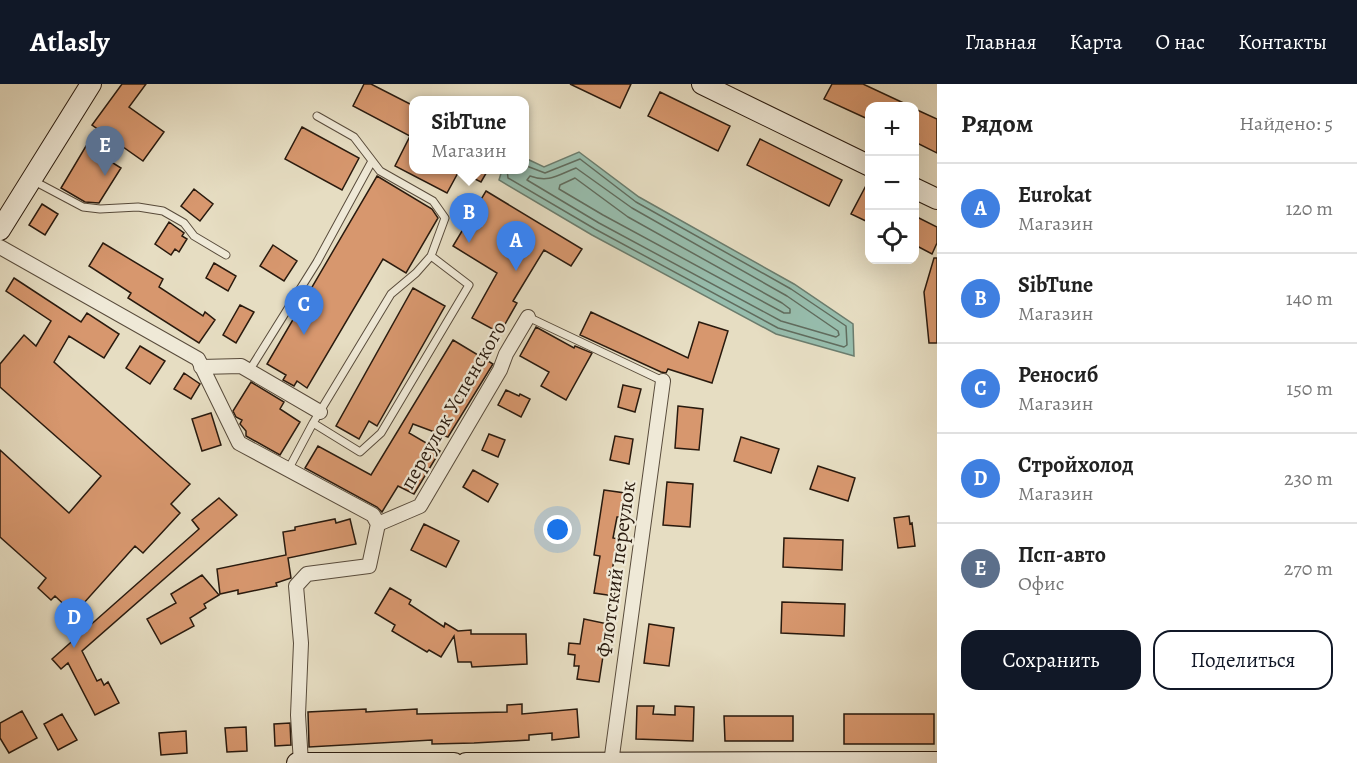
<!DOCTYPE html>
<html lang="ru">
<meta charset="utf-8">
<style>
body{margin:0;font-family:Alegreya,serif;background:#f6f6f6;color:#222}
.controls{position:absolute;right:18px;top:18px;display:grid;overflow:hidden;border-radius:12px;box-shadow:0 6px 24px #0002}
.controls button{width:54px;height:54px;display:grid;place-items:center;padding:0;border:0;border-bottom:2px solid #e0e0e0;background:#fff;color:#222;font:30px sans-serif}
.you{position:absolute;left:558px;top:446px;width:21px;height:21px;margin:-15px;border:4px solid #fff;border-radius:50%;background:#1a73e8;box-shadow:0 0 0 9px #1a73e833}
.badge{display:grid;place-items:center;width:39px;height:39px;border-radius:50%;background:#111827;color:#fff;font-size:20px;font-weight:700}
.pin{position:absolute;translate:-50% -50px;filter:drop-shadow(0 2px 3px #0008)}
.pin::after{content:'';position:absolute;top:32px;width:21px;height:18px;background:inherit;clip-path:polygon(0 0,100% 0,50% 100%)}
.popup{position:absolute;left:409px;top:12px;width:120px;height:78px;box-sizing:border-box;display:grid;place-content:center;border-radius:12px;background:#fff;filter:drop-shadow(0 2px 4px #0005);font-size:20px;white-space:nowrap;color:#767676}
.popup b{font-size:22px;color:#222}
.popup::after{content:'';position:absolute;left:50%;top:100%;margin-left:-12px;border:12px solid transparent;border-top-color:#fff}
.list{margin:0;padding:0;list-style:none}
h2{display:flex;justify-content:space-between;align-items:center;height:78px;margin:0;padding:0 24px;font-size:26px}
h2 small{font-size:20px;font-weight:400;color:#767676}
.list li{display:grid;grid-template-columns:39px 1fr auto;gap:18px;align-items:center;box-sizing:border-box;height:90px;padding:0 24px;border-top:2px solid #e0e0e0}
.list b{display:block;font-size:22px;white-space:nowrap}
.list p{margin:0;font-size:20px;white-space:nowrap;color:#767676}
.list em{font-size:20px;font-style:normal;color:#767676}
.actions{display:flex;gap:12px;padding:18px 24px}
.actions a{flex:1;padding:14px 0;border:2px solid #111827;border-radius:18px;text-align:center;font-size:21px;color:#111827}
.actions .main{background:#111827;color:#fff}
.icon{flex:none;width:33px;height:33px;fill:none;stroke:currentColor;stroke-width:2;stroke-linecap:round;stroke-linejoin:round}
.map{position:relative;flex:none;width:937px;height:679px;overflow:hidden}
header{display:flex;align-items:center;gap:36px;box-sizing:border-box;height:84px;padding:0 30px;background:#111827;color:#fff}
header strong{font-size:28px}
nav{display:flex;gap:33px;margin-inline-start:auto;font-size:21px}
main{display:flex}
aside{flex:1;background:#fff}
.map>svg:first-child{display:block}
.water{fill:#97bdad;stroke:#6b7c6d;stroke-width:1.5}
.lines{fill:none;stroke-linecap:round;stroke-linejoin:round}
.shore{stroke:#606c5e;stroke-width:1.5}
.building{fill:#d7976e;stroke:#291a0e;stroke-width:1.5}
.lane-casing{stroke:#584b3b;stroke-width:9}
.street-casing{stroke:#584b3b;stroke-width:16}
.secondary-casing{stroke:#291a0e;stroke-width:22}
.lane{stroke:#efe9d7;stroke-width:7}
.street{stroke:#efe9d7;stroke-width:14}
.secondary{stroke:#efe9d7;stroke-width:20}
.labels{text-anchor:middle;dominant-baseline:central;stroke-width:4.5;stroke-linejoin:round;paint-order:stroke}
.street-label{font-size:21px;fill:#291a0e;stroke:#efe9d7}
</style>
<header>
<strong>Atlasly</strong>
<nav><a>Главная</a><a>Карта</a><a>О нас</a><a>Контакты</a></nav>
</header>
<main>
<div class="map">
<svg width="937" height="679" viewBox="0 0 937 679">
<rect width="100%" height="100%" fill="#e6ddc2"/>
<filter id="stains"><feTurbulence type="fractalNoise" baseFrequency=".00333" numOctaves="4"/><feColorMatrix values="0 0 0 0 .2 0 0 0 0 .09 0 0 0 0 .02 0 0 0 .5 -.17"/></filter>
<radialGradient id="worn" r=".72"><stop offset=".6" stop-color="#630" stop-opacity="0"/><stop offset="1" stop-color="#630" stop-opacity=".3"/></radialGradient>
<!-- water -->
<path class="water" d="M579,68L639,113L794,200L853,240L854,272L776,250L592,151L499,96L502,86H524L525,74L544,83Z"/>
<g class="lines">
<!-- shore -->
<path class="shore" d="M576,84L632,124L787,212L838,247L839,251L836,253L781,237L599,139L527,96L530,92C549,99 558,91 576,84Z
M507,86L508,94L595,145L778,244L844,263L847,261L846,242L791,205L636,118L580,75L545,89L524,81
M575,94L628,133L782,219L790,225V229H784L603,131L559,105L560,101Z"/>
</g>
<!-- building -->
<path class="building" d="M122,0H146L129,23L164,48L143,77L92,41Z
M364,0H371L414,22V86H488L481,98L459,87L447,109L395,82L410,52L353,22Z
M570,0H631L620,24Z
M832,0H863L910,22H870V36L824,15Z
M660,8L730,42L718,67L648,32Z
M915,25L937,35V69L915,58Z
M302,43L359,74L342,106L285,75Z
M760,55L842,96L829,122L747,81Z
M86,62L121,84L99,119L85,118L61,104Z
M377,92L432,125L438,134L406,189L383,175L307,304L297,297L294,302L283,296L286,291L267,280Z
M870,94V139L851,130Z
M194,105L213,120L200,137L181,122Z
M486,107L582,165L571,182L544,166L513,217L517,219L500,249L472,234L497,189L453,162Z
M42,120L58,130L45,151L29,141Z
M915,132L937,143V159L932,170L915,161Z
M169,138L184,149L182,152L187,155L179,168L175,165L171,171L155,160Z
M103,159L163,195L159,203L203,232L205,228L215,236L199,259L128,214L131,209L89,182Z
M273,161L297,177L284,197L260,182Z
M934,174H937V259H929L924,208Z
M214,179L236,192L228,207L206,194Z
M14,194L81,238L87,229L119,250L104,274L69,252L54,278L190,400L171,420L180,429L143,469L135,462L74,530L55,512L51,516L38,504L46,494L0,453V366L69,429L101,392L0,303V280L24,251L36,262L51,237L6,207Z
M413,204L445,222L377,342L369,337L359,355L336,342Z
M240,221L254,228L236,259L223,251Z
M591,228L688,274L699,238L728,247L712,299L668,285L666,289L661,288L580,251Z
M536,243L574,264L575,262L592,269L566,316L541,302L549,288L520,272Z
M453,256L493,280L448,353L413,340L409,349L440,367L414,410L398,402L382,428L377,423L305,384L318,362L371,391Z
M140,262L165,277L150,300L126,284Z
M184,289L200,300L191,315L174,305Z
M251,298L284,318L280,325L300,338L280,371L246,352V347L240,340L242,336L236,333L233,327Z
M623,301L641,305L635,328L618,323Z
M506,306L519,312L520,310L530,315L521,333L498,321Z
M678,322L703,325L699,366L675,364Z
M211,329L221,361L202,367L192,335Z
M489,350L505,356L498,373L482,366Z
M615,352L633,355L629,380L610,376Z
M741,353L779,365L771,389L734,377Z
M818,382L855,394L848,417L810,405Z
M473,386L498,400L488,418L463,403Z
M667,398L693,400L690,443L663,441Z
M604,406L625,409L621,433H617L613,454L618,455L612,487L618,488L614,512L594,509L600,472L594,471Z
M219,414L237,431L82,567L97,597L101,595L104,601L108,598L119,619L95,631L68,579L61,585L52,575L199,445L192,436Z
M909,432L910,440L912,439L915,462L898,464L894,434Z
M335,435L336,439L350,435L356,460L288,474L291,494L276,499L277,502L238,510V506L220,510L217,485L286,471L283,448L295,446V443Z
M424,440L459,457L446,483L411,466Z
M784,454L843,456L842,486L783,483Z
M202,491L219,511L204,520L206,524L190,534L194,542L161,560L147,535L176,519L171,510Z
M390,504L411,516L409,520L444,543L445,539L458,547L471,546V550H526L527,580L472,583L471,578H458L454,552L441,573L429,566L427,568L392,547L395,541L375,529Z
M782,518L845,520L844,552L781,549Z
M584,535L608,540L599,598L577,595L579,582H574L575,571L568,570L569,559L580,560Z
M649,540L674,544L669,582L644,579Z
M522,620V630L577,625L579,653L552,656V649L529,651V656L474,659L432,660V656L309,663V661L308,628L366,625V628L417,625V630L507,628V621Z
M637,622H654L653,630L675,631V622L694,623L693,657L636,655Z
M22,627L37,654L9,669L0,654V639Z
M62,630L77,656L58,666L44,640Z
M844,630H934V660H844Z
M724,632H793V657H725Z
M290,639L291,661L275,662L274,640Z
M246,643L247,667L227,668L225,644Z
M186,647L187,669L161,671L159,649Z"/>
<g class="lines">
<!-- lane casing -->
<g class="lane-casing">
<path id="lane" d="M317,32L354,53L380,87L433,117L445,134L431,172
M34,97L83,123L100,125L138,123L163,127L184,139L194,152L226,171
M528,233L663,297
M249,287L317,178L372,77
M288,386L313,339L360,368L381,349L469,201L431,172L416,189L391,210L313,339"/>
</g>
<!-- street casing -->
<g class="street-casing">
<path id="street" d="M0,163L198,275L239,359L373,431L378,440L369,482L307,490L296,502L301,559L298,631L301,679
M201,283L241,282L320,328
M378,440L420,422L500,286L506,270L528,233
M611,679L663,297"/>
</g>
<!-- secondary casing -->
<g class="secondary-casing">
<path id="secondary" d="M702,0L870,82
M914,104L937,115
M0,146L91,0
M297,679H454
M466,679L937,678"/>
</g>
<!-- lane -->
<use href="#lane" class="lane"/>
<!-- street -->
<use href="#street" class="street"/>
<!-- secondary -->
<use href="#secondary" class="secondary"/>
</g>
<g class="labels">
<!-- street labels -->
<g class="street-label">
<text transform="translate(453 321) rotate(-60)">переулок Успенского</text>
<text transform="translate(616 485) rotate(-82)">Флотский переулок</text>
</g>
</g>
<rect width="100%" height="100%" filter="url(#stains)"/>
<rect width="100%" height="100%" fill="url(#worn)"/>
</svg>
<div class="controls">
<button>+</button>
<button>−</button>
<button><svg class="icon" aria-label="locate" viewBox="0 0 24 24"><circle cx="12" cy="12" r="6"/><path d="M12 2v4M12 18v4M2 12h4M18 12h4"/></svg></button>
</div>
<div class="you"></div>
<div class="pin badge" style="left:516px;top:187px;background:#3f7fe0">A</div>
<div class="pin badge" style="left:469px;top:159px;background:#3f7fe0">B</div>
<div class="popup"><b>SibTune</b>Магазин</div>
<div class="pin badge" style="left:304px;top:251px;background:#3f7fe0">C</div>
<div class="pin badge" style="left:74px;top:564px;background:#3f7fe0">D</div>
<div class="pin badge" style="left:105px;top:92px;background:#5c6f8a">E</div>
</div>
<aside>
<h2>Рядом<small>Найдено: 5</small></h2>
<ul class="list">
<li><span class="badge" style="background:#3f7fe0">A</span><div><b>Eurokat</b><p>Магазин</p></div><em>120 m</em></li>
<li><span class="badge" style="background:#3f7fe0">B</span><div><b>SibTune</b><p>Магазин</p></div><em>140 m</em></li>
<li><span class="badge" style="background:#3f7fe0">C</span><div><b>Реносиб</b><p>Магазин</p></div><em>150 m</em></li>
<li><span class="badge" style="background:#3f7fe0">D</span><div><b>Стройхолод</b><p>Магазин</p></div><em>230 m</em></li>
<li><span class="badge" style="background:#5c6f8a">E</span><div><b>Псп-авто</b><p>Офис</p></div><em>270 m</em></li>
</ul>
<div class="actions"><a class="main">Сохранить</a><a>Поделиться</a></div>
</aside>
</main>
